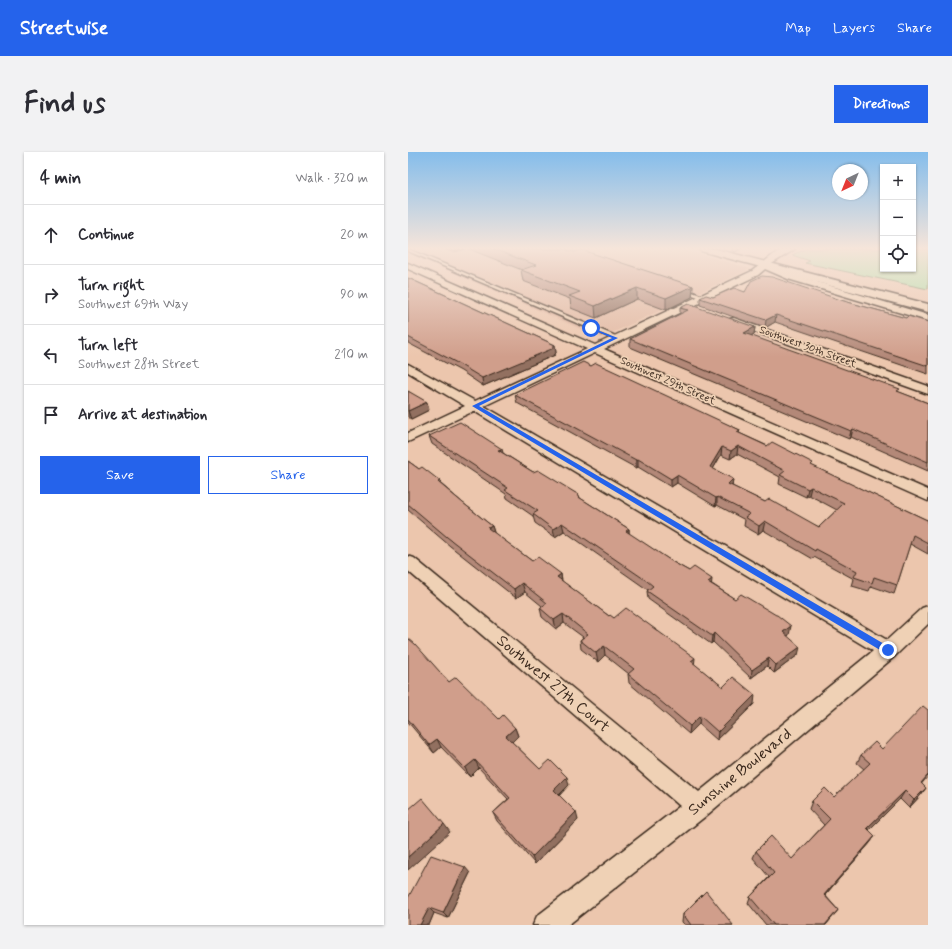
<!DOCTYPE html>
<meta charset="utf-8">
<style>
body{margin:0;font-family:Mynerve,sans-serif;background:#f2f2f3;color:#2b2b33}
.controls{position:absolute;right:12px;top:12px;display:grid;overflow:hidden;border-radius:0px;box-shadow:0 1px 3px #0004}
.controls button{width:36px;height:36px;display:grid;place-items:center;padding:0;border:0;border-bottom:1px solid #e1e1e2;background:#fff;color:#2b2b33;font:20px sans-serif}
.compass{position:absolute;left:424px;top:12px;width:36px;height:36px;border-radius:50%;background:#fff;box-shadow:0 1px 3px #0004;rotate:223deg}
.stop{position:absolute;width:12px;height:12px;margin:-9px;border:3px solid #2563eb;border-radius:50%;background:#fff}
.stop.end{background:#2563eb;border-color:#fff;box-shadow:0 1px 4px #0008}
.list{margin:0;padding:0;list-style:none}
h2{display:flex;justify-content:space-between;align-items:center;height:52px;margin:0;padding:0 16px;font-size:17px}
h2 small{font-size:13px;font-weight:400;color:#7c7c81}
.list li{display:grid;grid-template-columns:26px 1fr auto;gap:12px;align-items:center;box-sizing:border-box;height:60px;padding:0 16px;border-top:1px solid #e1e1e2}
.list b{display:block;font-size:15px;white-space:nowrap}
.list p{margin:0;font-size:13px;white-space:nowrap;color:#7c7c81}
.list em{font-size:13px;font-style:normal;color:#7c7c81}
.actions{display:flex;gap:8px;padding:12px 16px}
.actions a{flex:1;padding:9px 0;border:1px solid #2563eb;border-radius:0px;text-align:center;font-size:14px;color:#2563eb}
.actions .main{background:#2563eb;color:#fff}
.icon{flex:none;width:22px;height:22px;fill:none;stroke:currentColor;stroke-width:2;stroke-linecap:round;stroke-linejoin:round}
.map{position:relative;flex:none;width:520px;height:773px;overflow:hidden;border-radius:0px}
header{display:flex;align-items:center;gap:24px;box-sizing:border-box;height:56px;padding:0 20px;background:#2563eb;color:#fff}
header strong{font-size:19px}
nav{display:flex;gap:22px;margin-inline-start:auto;font-size:14px}
.intro{display:flex;align-items:center;justify-content:space-between;box-sizing:border-box;height:96px;padding:0 24px}
h1{margin:0;font-size:28px}
.button{padding:10px 18px;border-radius:0px;background:#2563eb;color:#fff;font-size:14px;font-weight:700}
main{display:flex;gap:24px;padding:0 24px}
aside{flex:1;background:#fff;border-radius:0px;box-shadow:0 1px 3px #0004}
.map>svg:first-child{display:block}
.built{fill:#e1b7a0}
.green{fill:#a7dfa4;stroke:#718461}
.lines{fill:none;stroke-linecap:round;stroke-linejoin:round}
.lane-casing{stroke:#3b2a1e;stroke-width:3}
.street-casing{stroke:#3b2a1e;stroke-width:3}
.primary-casing{stroke:#3b2a1e;stroke-width:3}
.lane{fill:#efd1b5;fill-rule:evenodd}
.street{fill:#efd1b5;fill-rule:evenodd}
.primary{fill:#efd1b5;fill-rule:evenodd}
.wall{fill:#b38878;stroke:#3b2a1e;fill-rule:evenodd}
.shaded-wall{fill:#926f61;stroke:#3b2a1e}
.building{fill:#d09e8b;stroke:#3b2a1e;fill-rule:evenodd}
.route{fill:#2563eb}
.labels{text-anchor:middle;dominant-baseline:central;stroke-width:3.5;stroke-linejoin:round;paint-order:stroke}
.far-street-label{font-size:11px;fill:#3b2a1e;stroke:#efd1b5}
.near-street-label{font-size:16px;fill:#3b2a1e;stroke:#efd1b5}
</style>
<header>
<strong>Streetwise</strong>
<nav><a>Map</a><a>Layers</a><a>Share</a></nav>
</header>
<div class="intro"><h1>Find us</h1><a class="button">Directions</a></div>
<main>
<aside>
<h2>4 min<small>Walk · 320 m</small></h2>
<ul class="list">
<li><svg class="icon" aria-label="ahead" viewBox="0 0 24 24"><path d="M12 20V5M6 11l6-6 6 6"/></svg><div><b>Continue</b></div><em>20 m</em></li>
<li><svg class="icon" aria-label="right" viewBox="0 0 24 24"><path d="M7 20v-9h11M14 6l5 5-5 5"/></svg><div><b>Turn right</b><p>Southwest 69th Way</p></div><em>90 m</em></li>
<li><svg class="icon" aria-label="left" viewBox="0 0 24 24"><path d="M17 20v-9H6M10 6l-5 5 5 5"/></svg><div><b>Turn left</b><p>Southwest 28th Street</p></div><em>210 m</em></li>
<li><svg class="icon" aria-label="arrive" viewBox="0 0 24 24"><path d="M6 21V4h12l-3 4 3 4H6"/></svg><div><b>Arrive at destination</b></div></li>
</ul>
<div class="actions"><a class="main">Save</a><a>Share</a></div>
</aside>
<div class="map">
<svg width="520" height="773" viewBox="0 0 520 773">
<rect width="100%" height="100%" fill="#ecc6ad"/>
<filter id="ink" filterUnits="userSpaceOnUse"><feTurbulence type="fractalNoise" baseFrequency=".025" numOctaves="2"/><feDisplacementMap in="SourceGraphic" scale="8" xChannelSelector="R" yChannelSelector="G"/><feConvolveMatrix kernelMatrix="1 2 1 2 8 2 1 2 1" color-interpolation-filters="sRGB"/></filter>
<g filter="url(#ink)">
<!-- built -->
<path class="built" d="M0,97H276L342,117L193,186L0,101Z"/>
<!-- green -->
<path class="green" d="M398,97H475V117H505V97H520V137L397,111L402,109L384,103Z"/>
<g class="lines">
<!-- lane casing -->
<g class="lane-casing">
<path id="lane" d="M0,97L210,185L211,186L206,187L0,99Z
M327,97H331L327,99L325,98Z
M273,137H277L297,145L293,146L273,139Z"/>
</g>
<!-- street casing -->
<g class="street-casing">
<path id="street" d="M377,97H387L362,113L386,123L520,163V169L380,127L357,117L350,123L196,197L520,338V349L187,201L76,254L479,488L514,456L520,454V472L487,504L299,663L160,773H125L129,764L272,654L0,419V404L6,406L291,640L465,499L66,259L0,290V281L57,254L0,220V212L67,249L179,197L0,117V111L187,193L344,119L369,100Z
M326,166L520,234V242L322,171L321,169L322,167Z"/>
</g>
<!-- primary casing -->
<g class="primary-casing">
<path id="primary" d="M292,97H308L520,152V160L293,99Z"/>
</g>
<!-- lane -->
<use href="#lane" class="lane"/>
<!-- street -->
<use href="#street" class="street"/>
<!-- primary -->
<use href="#primary" class="primary"/>
</g>
<!-- wall -->
<path class="wall" d="M36,97H58L45,100Z
M61,97H156L285,134L284,145L258,158L229,147L188,166L163,156L162,147L115,129L113,118H114Z
M0,126L147,193L148,201L147,202V203L75,234L53,219L0,191Z
M337,140L436,149L498,166L520,170V222L367,170L357,176L292,153V146L305,145Z
M272,156L347,175L346,182L343,184L520,251V319L443,285L441,287L222,195V187L272,162Z
M183,214L332,278L331,281L404,314L519,368L520,367V402L502,392L489,433L486,442L463,434L461,439L444,434L446,427L406,405L405,407L355,378L350,382L336,374L337,368L309,353L307,354L269,331L263,335L230,315L228,316L109,251L107,243ZM329,302L372,325L371,332L398,345L401,343L429,358L411,375L357,350L324,334L325,327L305,317L313,303L322,307Z
M0,239L21,258L3,267L0,265Z
M21,284L95,301L125,320L171,343L172,346L221,377V382L265,410L304,432L381,483L379,484L390,503L366,521L359,514L343,526L305,490L303,492L240,447L239,439L240,438L156,379L147,385L127,371L125,364L99,346L98,342L24,292Z
M0,309L11,317L32,329L33,332L55,351L84,374L86,381L124,409L153,422L154,429L201,464L206,466L286,512L315,535L346,552L309,588L291,572L281,582L221,531L220,522H221L197,503L190,510L173,497L172,488L175,485L156,471L148,477L134,465L132,456L134,454L117,440L108,446L42,394L0,358Z
M0,486L41,530L91,567L107,576L110,584L104,590L132,617L161,633L151,644L170,668L127,712L89,669L85,661L100,647L71,616L62,625L33,595L26,601L0,570Z
M453,603L513,632L518,636L512,644L501,656L492,647L461,678L467,684L462,691L417,743L430,758L418,773H358L340,751L342,745L361,725L345,706L348,699L384,707L416,673L401,657L404,649L426,645L456,617L449,611Z
M62,721L40,766L26,761L21,773H0Z
M275,762L325,773H277L274,770Z"/>
<!-- shaded-wall -->
<path class="shaded-wall" d="M44,97H58L45,100Z
M285,134L284,145L258,158V146Z
M229,136V147L188,166L187,154Z
M368,163L367,170L357,176L358,168Z
M347,175L346,182L335,188L336,181Z
M147,193L148,201L147,202V203L75,234L74,226Z
M19,250L21,258L3,267L0,259Z
M445,277L443,285L441,287L443,279Z
M330,294L329,302L322,307L323,299Z
M314,295L313,303L301,324L302,315Z
M94,297L96,305L90,298Z
M230,307V315L228,316V308Z
M269,323V331L263,335V327Z
M325,327L324,336L320,332Z
M403,335L401,343L398,345L400,337Z
M309,345V353L307,354L308,346Z
M357,369L355,378L350,382L351,374Z
M154,371L156,379L147,385L145,377Z
M84,374L87,383L80,376Z
M221,377V386L218,379Z
M153,422L154,431L149,425Z
M304,427L303,436L300,430Z
M114,431L117,440L108,446L106,437Z
M155,462L156,471L148,477L146,468Z
M383,474L381,483L373,488L375,480Z
M306,481L305,490L303,492L304,484Z
M196,494L197,503L190,510L188,501Z
M392,495L390,503L366,521L368,513Z
M287,506L286,515L283,509Z
M361,506L359,514L343,526L344,518Z
M347,543L346,552L309,588L310,580Z
M292,564L291,572L281,582L282,574Z
M107,576L110,584L102,592L98,584Z
M29,587L33,595L26,601L21,593Z
M67,608L71,616L62,625L57,616Z
M520,623V624L507,640L513,631Z
M159,625L161,633L148,646L146,638Z
M518,636L512,644L501,656L506,648Z
M497,639L492,647L455,684L459,676Z
M168,660L170,668L127,712L124,705Z
M36,672L42,680L0,718V705Z
M467,684L462,691L412,749L416,743Z
M57,715L62,721L40,766L35,761Z
M21,756L26,761L21,773H12Z
M430,758L418,773H417Z"/>
<!-- building -->
<path class="building" d="M85,97H156L166,100L174,98L285,134L258,146L229,136L187,154L161,144L172,140L113,118L128,113Z
M354,124L364,125L436,149L498,166L500,164L520,170V214L368,163L358,168L292,146L298,143L305,145L326,136L337,140L343,129Z
M0,126L147,193L144,195L146,196L74,226L51,212L0,185Z
M280,152L347,175L336,181L492,237L489,239L520,251V310L445,277L443,279L222,187L280,158L272,156Z
M175,210L183,214L188,211L332,278L329,280L359,294L364,290L405,311L403,313L519,368L520,367V391L505,383L489,433L466,425L464,431L446,425L449,419L408,397L407,399L357,369L351,374L337,365L342,362L309,345L308,346L269,323L263,327L230,307L228,308L107,243ZM330,294L377,319L372,323L400,337L403,335L436,351L411,375L361,347L357,350L320,332L325,327L302,315L314,295L323,299Z
M0,239L19,250L0,259Z
M52,270L94,297L90,298L125,320L130,318L171,343L169,344L221,377L218,379L265,410L281,419L286,415L304,427L300,430L327,447L333,442L368,463H369L383,474L375,480L392,495L368,513L361,506L344,518L306,481L304,484L239,439L245,434L239,429L154,371L145,377L125,362L130,359L97,338L100,336L21,284Z
M0,309L11,317L14,315L32,329L30,330L55,351L84,374L80,376L124,409L130,405L153,422L149,425L201,464L202,463L206,466L218,456L287,506L283,509L315,535L325,525L347,543L310,580L292,564L282,574L220,522L226,517L196,494L188,501L172,488L180,482L155,462L146,468L132,456L139,451L114,431L106,437L39,385L0,352Z
M0,486L7,492L41,530L48,525L91,567L95,563L107,576L98,584L132,617L142,608L159,625L146,638L168,660L124,705L85,661L102,646L67,608L57,616L29,587L21,593L0,567Z
M515,554L520,558V623L513,631L518,636L506,648L497,639L459,676L467,684L416,743L430,758L417,773H366L342,745L366,721L348,699L363,684L384,707L422,667L404,649L417,636L426,645L462,611L453,603L467,590L474,597Z
M14,646L36,672L0,705V658Z
M23,703L57,715L35,761L21,756L12,773H0V746Z
M298,739L325,773H283L275,762Z"/>
</g>
<!-- sky -->
<linearGradient id="sky" x2="0" y2="1"><stop stop-color="#85bdeb"/><stop offset="0.47" stop-color="#f6e5da"/><stop offset="1" stop-color="#f6e5da" stop-opacity="0"/></linearGradient>
<rect width="520" height="205" fill="url(#sky)"/>
<!-- route -->
<path class="route" d="M181,175L210,186L71,254L483,496V501H477L64,254L204,186L181,176Z"/>
<g class="labels">
<!-- far-street labels -->
<g class="far-street-label">
<text transform="translate(400 195) rotate(20)">Southwest 30th Street</text>
<text transform="translate(260 229) rotate(24)">Southwest 29th Street</text>
</g>
<!-- near-street labels -->
<g class="near-street-label">
<text transform="translate(145 532) rotate(40)">Southwest 27th Court</text>
<text transform="translate(332 620) rotate(-39)">Sunshine Boulevard</text>
</g>
</g>
</svg>
<div class="controls">
<button>+</button>
<button>−</button>
<button><svg class="icon" aria-label="locate" viewBox="0 0 24 24"><circle cx="12" cy="12" r="6"/><path d="M12 2v4M12 18v4M2 12h4M18 12h4"/></svg></button>
</div>
<svg class="compass" viewBox="-18 -18 36 36"><path d="M0-13l5 13h-10z" fill="#e53935"/><path d="M0 13l5-13h-10z" fill="#7c7c81"/></svg>
<div class="stop" style="left:183px;top:176px"></div>
<div class="stop end" style="left:480px;top:498px"></div>
</div>
</main>
